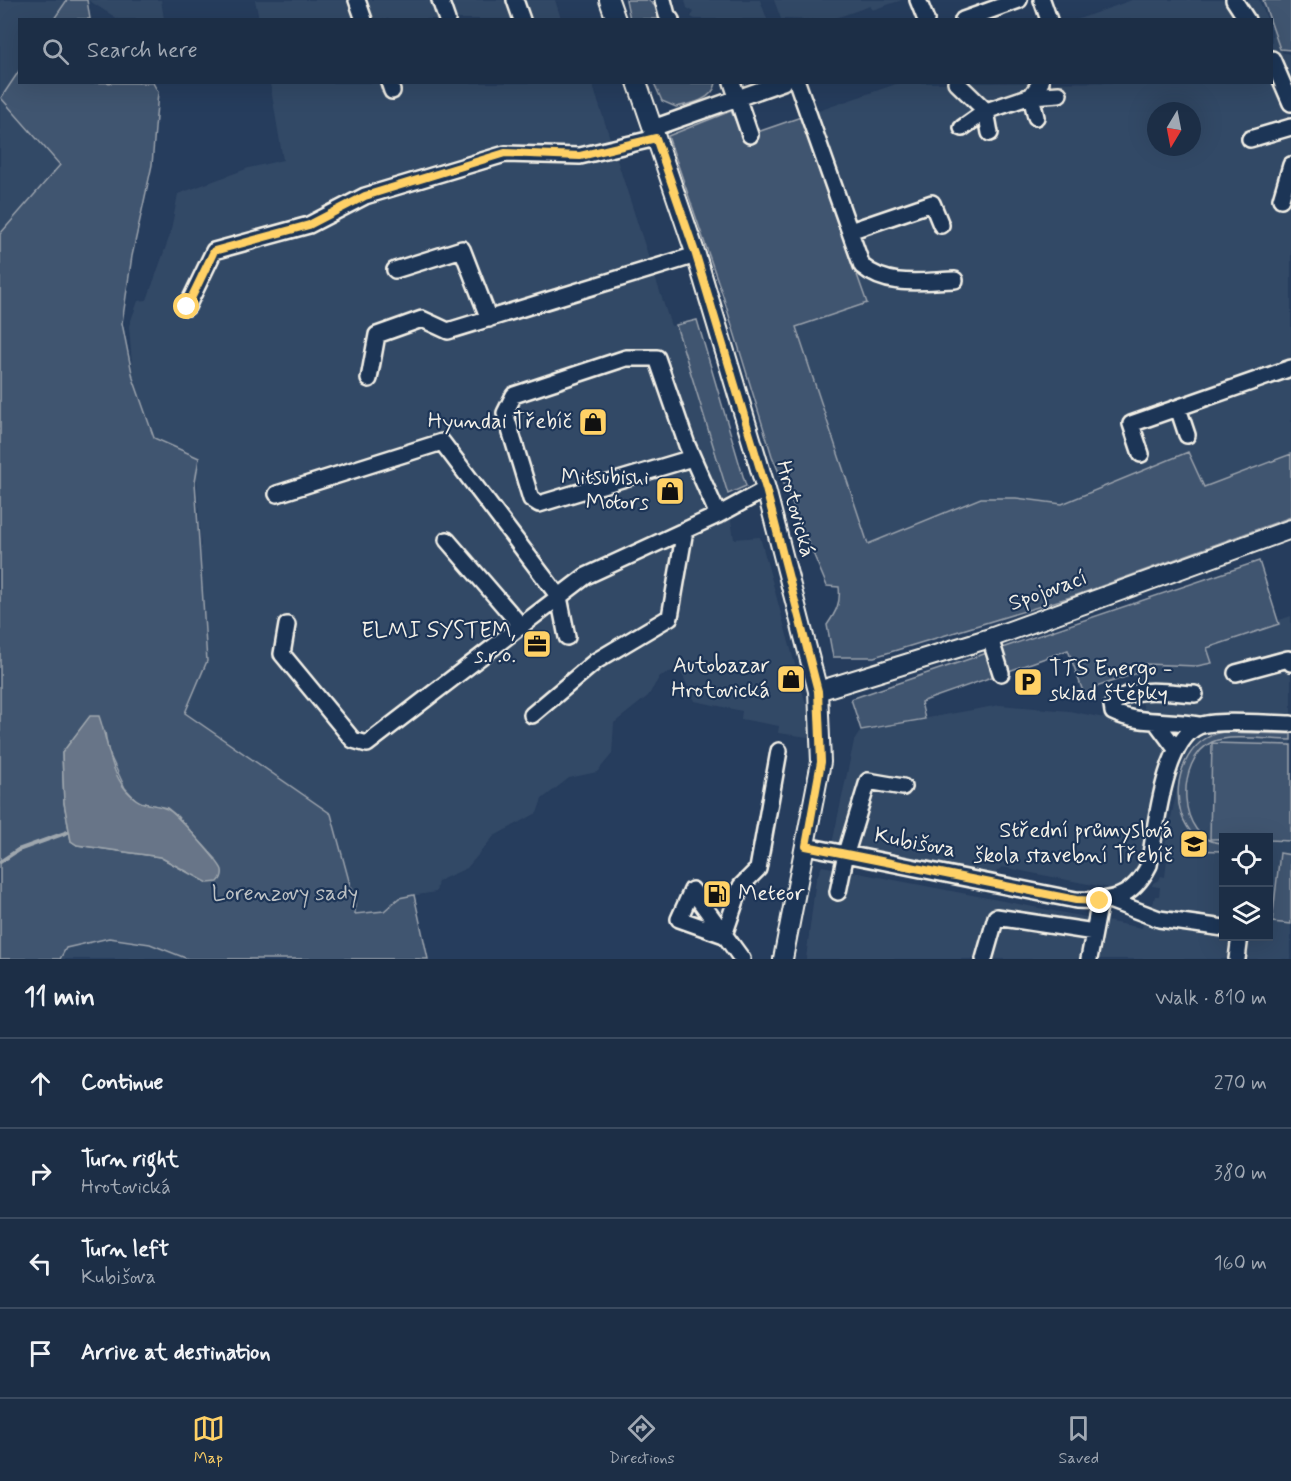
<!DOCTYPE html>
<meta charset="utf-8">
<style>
body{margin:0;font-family:Mynerve,sans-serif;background:#25364d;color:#f1f3f6}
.controls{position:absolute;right:18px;bottom:18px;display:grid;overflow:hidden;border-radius:0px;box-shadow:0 6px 24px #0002}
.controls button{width:54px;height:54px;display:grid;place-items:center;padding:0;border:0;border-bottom:2px solid #3a4a5f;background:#1c2e46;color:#f1f3f6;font:30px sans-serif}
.compass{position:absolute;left:1147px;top:102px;width:54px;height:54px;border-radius:50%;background:#1c2e46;box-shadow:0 6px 24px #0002;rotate:190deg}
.stop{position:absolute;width:18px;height:18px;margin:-14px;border:4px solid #ffd166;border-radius:50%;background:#fff}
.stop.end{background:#ffd166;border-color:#fff;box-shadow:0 2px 6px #0008}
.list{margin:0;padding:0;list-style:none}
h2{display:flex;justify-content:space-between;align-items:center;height:78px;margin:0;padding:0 24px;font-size:26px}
h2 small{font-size:20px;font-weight:400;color:#a0a8b3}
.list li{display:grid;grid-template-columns:39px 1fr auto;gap:18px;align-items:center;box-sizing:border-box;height:90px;padding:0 24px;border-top:2px solid #3a4a5f}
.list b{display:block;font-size:22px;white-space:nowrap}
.list p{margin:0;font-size:20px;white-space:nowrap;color:#a0a8b3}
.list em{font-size:20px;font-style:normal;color:#a0a8b3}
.icon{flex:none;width:33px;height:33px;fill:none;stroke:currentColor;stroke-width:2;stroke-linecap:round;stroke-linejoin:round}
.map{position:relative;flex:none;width:1291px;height:959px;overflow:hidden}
.search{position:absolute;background:#1c2e46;box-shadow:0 6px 24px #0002;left:18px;right:18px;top:18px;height:66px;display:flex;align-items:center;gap:15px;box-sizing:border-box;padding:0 21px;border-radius:0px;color:#a0a8b3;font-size:22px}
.sheet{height:438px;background:#1c2e46}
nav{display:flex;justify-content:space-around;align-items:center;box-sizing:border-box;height:84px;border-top:2px solid #3a4a5f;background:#1c2e46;font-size:16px;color:#a0a8b3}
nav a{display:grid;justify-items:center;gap:3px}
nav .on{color:#ffd166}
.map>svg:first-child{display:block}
.built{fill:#334966;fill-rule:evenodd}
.green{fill:#40546f;stroke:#9aa2ac;stroke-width:1.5;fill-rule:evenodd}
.water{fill:#677588;stroke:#9fa7ae;stroke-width:1.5}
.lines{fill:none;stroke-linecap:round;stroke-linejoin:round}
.stream{stroke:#9fa7ae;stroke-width:4}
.minor-casing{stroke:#f4f1e8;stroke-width:20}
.major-casing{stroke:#f4f1e8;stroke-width:22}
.minor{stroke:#1d3557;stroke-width:15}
.major{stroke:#1d3557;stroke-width:18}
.route{stroke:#ffd166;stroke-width:8}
.labels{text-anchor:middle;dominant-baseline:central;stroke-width:4.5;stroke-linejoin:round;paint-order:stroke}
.poi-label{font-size:22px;fill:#f4f1e8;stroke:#1d3557;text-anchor:end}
.street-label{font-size:22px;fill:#f4f1e8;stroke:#1d3557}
.park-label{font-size:22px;fill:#bec2c4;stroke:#1d3557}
</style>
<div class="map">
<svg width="1291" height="959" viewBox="0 0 1291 959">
<rect width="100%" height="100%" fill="#263d5d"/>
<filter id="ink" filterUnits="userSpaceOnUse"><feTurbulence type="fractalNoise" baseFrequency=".0167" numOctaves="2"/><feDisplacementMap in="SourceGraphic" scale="12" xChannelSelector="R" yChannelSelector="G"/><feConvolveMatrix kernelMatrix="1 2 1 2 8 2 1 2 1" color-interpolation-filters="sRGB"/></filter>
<g filter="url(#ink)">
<!-- built -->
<path class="built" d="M0,0H67L54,19L20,20L19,71L1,98L60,165L0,234Z
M88,0H161L164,19H118Z
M255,0H555L561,19H259Z
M685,0H760L767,19H695L691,17L694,12L687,8Z
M774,0H902L872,10L870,6L830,20L781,19Z
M1132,0H1259L1267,19L1076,20Z
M1272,28L1283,53L1291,54V454L1204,487L1188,452L1062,504L1016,498H981L868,544L796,326L867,303L801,117L899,83L1272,82ZM1156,111H1192V147H1156Z
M270,83H592L671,326L676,325L725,482L734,539L760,537L808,712V737L778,733L779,726L741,719L742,711L695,701L678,666L677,669L660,676L648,696L614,723L612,754L597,772L569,778L542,799L537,813L494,836L467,868L438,881L436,892L399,898L384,911L354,914L355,903L331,814L185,713L207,661L196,464L154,438L133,378L129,326L138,301L147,300L170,235L178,194L249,168L283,160Z
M1291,616V715L1231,714L1176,730L1145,859L1130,882L1114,889L1002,867L995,873L983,874L832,844L854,741L861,730L1000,705L1069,711L1150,727L1131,667L1199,648Z
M1225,729L1291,731V959H806L816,879L822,866L1142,928L1145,915L1150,916L1155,896H1159L1160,887L1152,886L1153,883L1159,880L1161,876L1165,877L1167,859H1162L1184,758L1197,740L1210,732ZM1224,838H1268V936H1224Z
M109,938L150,944L188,959H60L66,948Z"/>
<!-- green -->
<path class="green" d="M67,0H87L90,19H54Z
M626,0H648L656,7L663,19H630Z
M1263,0H1291V50L1280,49Z
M19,71L20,82L153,83L158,92L152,165L132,256L122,323L133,378L154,438L199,458L195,482L207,661L185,713L331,814L355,903V914L384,911L399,898L414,895L428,959H188L150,944L109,938L66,948L60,959H0V234L60,165L1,98ZM90,717L105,732L108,751L125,788L138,802L167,808L177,816L216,859L190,874L160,857L77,845L71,841L64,803L62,753Z
M654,83H716C713,100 691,104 676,107L662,101Z
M731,111L743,137L801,117L867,303L796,327L868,544L981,498H1016L1062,504L1188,452L1204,487L1291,454V517L1077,595L874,657H833L827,625C836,612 841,603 839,587L827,586L772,456L723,296L668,136Z
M697,320L746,486L728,494L676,325Z
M1259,561L1279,624L1207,648L1212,663L1197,666L1145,664L1143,671L1093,688L1092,699L1086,700L1068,650L921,702L925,719L861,730L851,699Z
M1223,732L1291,734V740C1271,740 1229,734 1212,742C1175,759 1176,842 1223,843V851L1187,850V842L1198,841C1191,833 1184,824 1181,813C1171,780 1188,738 1223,732Z
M1212,743L1291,745V841L1269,840L1268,838L1210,839Z
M1280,853L1291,855V924L1272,922Z"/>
<!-- water -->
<path class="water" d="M90,716H99C108,741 109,769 126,790C143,809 148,801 167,809C175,812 220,863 222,870C223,875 221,879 218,882L208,883L160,857L77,845L71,841L64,803L62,753Z"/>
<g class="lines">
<!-- stream -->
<path class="stream" d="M0,862L18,850L68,832"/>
<!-- minor casing -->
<g class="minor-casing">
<path id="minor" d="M357,0L364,20
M440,0L447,20
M515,0L522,20
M663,0L667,15L671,20
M918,0L926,20
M1042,0L1049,20
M1234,0L1247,20
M963,20L1019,0
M1272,59L1291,103
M389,82L392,91
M732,82L750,135
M797,82L862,266C888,288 923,281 955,280
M956,82L986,111L1031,96L1041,82
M1036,117L1031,96L1059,94
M653,128L783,82
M962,128L986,111L990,133
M1250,139L1291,127
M1281,199L1291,165
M850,231L932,203L941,225
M395,270L462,249L489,319
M187,307L214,251L309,225L365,196L505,154L580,156L656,138
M369,379L377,335L422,319L448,331L696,255
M1178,408L1187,435
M1141,454L1131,424L1291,368
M692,458L539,504L531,499L505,413L514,395L626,358H657L687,445L718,515
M277,494L442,442L559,597L567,637
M447,540L522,627
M287,625L282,654L353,740L367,744L586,576L718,515L766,489
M990,638L1001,673
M1236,673L1288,659L1291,663
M1195,694C1171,693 1130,684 1112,705L1113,712C1139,725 1171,719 1199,725
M532,715L596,661L670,617L685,530
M1156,722L1176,749
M806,846L1076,900C1111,902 1132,899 1149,865C1156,830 1163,741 1199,726C1216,719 1270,724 1291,724
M838,892L846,853L868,781L903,787
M1109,900L1159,919L1224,928
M724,935L741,886L758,869L779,751
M724,935L679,919L692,890L742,959
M984,959L996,917L1094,932
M1089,959L1100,901
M1237,959L1240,936"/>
</g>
<!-- major casing -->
<g class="major-casing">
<path id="major" d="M609,0L616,20
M637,82L696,255L766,489L818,691L821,762L783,959
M818,691L990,638L1291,529"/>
</g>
<!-- minor -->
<use href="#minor" class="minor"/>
<!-- major -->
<use href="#major" class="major"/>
</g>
</g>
<g class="lines" filter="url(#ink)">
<!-- route -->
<path class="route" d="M187,307L214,251L309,225L365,196L505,153L580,156L656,138L696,255L766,489L818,691L821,762L806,846L1076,900L1100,901"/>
</g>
<!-- icons -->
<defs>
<g id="shop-square" transform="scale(1.5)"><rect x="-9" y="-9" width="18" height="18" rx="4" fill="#ffd166" stroke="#1d3557"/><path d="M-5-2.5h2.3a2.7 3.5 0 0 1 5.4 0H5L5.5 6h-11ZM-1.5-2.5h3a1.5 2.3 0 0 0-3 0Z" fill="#111"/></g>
<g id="office-square" transform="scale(1.5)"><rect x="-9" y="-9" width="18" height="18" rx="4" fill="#ffd166" stroke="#1d3557"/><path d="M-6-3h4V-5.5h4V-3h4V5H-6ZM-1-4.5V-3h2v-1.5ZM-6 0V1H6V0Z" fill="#111"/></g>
<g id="parking-square" transform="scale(1.5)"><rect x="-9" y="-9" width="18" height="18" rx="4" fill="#ffd166" stroke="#1d3557"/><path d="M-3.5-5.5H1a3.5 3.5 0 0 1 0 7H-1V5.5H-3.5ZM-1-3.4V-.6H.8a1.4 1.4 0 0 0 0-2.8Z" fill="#111"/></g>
<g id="university-square" transform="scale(1.5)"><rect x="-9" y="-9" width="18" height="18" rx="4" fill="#ffd166" stroke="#1d3557"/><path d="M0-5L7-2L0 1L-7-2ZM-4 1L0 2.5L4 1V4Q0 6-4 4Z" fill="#111"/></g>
<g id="fuel-square" transform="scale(1.5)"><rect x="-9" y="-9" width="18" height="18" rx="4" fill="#ffd166" stroke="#1d3557"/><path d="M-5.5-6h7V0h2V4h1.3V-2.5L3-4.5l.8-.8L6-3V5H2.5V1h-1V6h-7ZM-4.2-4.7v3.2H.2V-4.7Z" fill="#111"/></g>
</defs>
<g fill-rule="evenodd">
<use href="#shop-square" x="593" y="422"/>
<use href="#shop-square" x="670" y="491"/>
<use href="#office-square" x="537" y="644"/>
<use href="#shop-square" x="791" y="679"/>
<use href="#parking-square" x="1028" y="682"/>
<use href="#university-square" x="1194" y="844"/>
<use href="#fuel-square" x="717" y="894"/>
</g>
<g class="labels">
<!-- poi labels -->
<g class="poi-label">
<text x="572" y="422">Hyundai Třebíč</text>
<text x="649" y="478">Mitsubishi<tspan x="649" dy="25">Motors</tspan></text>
<text x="516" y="631">ELMI SYSTEM,<tspan x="516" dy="25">s.r.o.</tspan></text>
<text x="770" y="666">Autobazar<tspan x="770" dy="25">Hrotovická</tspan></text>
<text x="1049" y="669" text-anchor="start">TTS Energo -<tspan x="1049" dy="25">sklad štěpky</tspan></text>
<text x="1173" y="831">Střední průmyslová<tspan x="1173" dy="25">škola stavební Třebíč</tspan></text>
<text x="738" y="894" text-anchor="start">Meteor</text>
</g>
<!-- street labels -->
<g class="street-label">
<text transform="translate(795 509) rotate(75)">Hrotovická</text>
<text transform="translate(1048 591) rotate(-20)">Spojovací</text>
<text transform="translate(915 843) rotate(11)">Kubišova</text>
</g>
<!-- park labels -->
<g class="park-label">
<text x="285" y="894">Lorenzovy sady</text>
</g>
</g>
</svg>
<div class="controls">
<button><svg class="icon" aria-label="locate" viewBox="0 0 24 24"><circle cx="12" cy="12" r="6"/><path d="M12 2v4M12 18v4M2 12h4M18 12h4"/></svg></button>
<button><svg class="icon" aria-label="layers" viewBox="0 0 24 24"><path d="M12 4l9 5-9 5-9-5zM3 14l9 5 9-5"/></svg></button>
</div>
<svg class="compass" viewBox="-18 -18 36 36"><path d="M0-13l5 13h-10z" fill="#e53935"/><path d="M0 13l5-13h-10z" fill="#a0a8b3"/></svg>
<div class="stop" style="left:187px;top:307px"></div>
<div class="stop end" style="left:1100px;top:901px"></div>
<div class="search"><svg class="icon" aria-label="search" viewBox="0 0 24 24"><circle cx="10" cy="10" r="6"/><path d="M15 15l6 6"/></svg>Search here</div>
</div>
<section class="sheet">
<h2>11 min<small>Walk · 810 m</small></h2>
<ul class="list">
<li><svg class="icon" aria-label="ahead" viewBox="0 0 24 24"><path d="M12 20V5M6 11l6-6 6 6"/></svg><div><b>Continue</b></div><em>270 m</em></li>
<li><svg class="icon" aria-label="right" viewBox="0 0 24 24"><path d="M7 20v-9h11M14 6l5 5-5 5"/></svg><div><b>Turn right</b><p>Hrotovická</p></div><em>380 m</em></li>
<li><svg class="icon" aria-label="left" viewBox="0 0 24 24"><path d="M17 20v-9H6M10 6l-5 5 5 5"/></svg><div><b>Turn left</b><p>Kubišova</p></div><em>160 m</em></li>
<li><svg class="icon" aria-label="arrive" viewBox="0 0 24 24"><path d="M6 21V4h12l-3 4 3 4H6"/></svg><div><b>Arrive at destination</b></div></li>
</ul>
</section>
<nav>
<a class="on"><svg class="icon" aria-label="map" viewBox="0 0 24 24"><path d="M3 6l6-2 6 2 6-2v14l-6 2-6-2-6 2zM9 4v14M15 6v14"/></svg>Map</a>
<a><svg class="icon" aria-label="directions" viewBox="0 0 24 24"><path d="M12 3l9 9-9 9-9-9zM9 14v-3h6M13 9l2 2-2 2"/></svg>Directions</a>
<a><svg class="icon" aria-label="saved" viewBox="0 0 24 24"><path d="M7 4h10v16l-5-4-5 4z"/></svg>Saved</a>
</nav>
